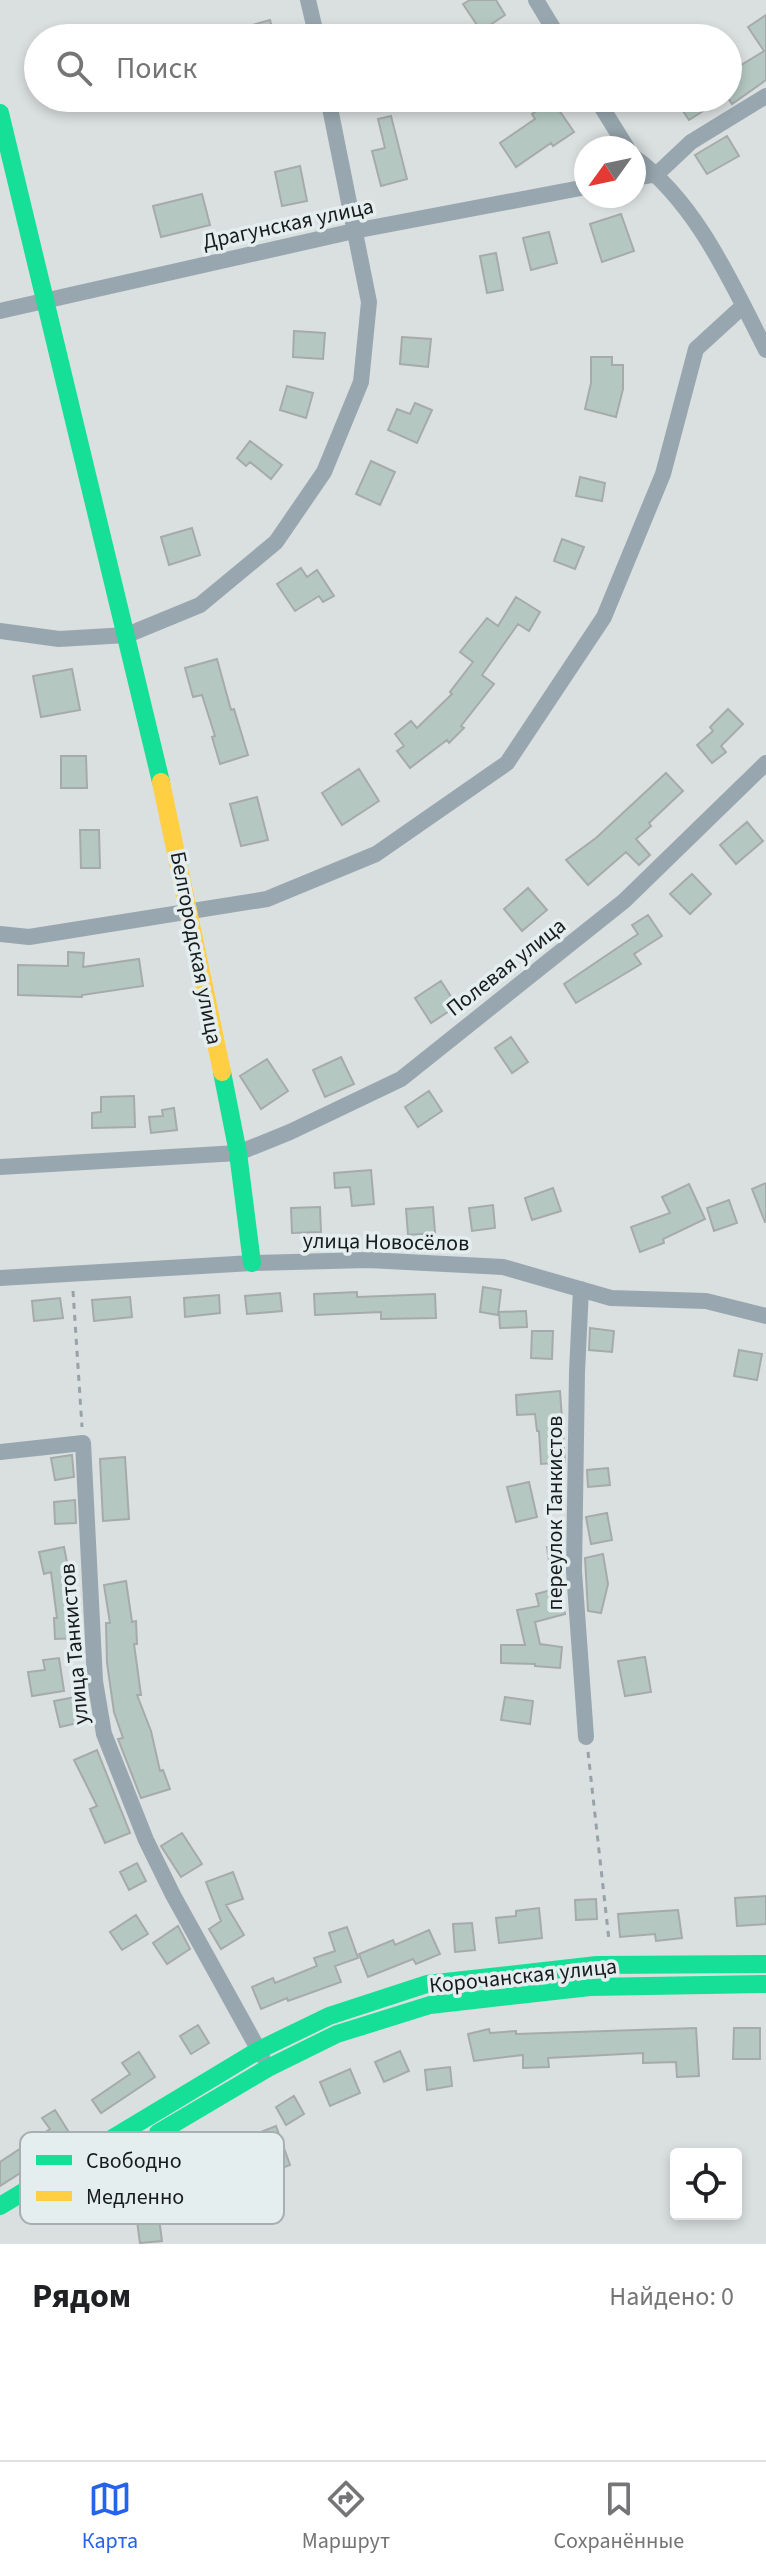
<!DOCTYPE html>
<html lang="ru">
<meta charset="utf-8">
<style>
body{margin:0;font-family:"Source Sans 3",sans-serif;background:#f2f2f2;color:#202124}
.controls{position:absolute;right:24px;bottom:24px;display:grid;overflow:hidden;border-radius:8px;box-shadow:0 4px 12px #0003}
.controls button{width:72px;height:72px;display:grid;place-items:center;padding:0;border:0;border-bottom:2px solid #e0e0e0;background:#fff;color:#202124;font:40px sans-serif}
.compass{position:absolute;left:574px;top:136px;width:72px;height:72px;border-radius:50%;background:#fff;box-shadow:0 4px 12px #0003;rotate:237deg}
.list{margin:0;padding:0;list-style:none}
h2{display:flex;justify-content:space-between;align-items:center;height:104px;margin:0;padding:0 32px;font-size:34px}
h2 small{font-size:26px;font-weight:400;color:#757577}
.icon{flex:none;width:44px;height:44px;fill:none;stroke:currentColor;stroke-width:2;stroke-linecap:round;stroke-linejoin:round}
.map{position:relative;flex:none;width:766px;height:2244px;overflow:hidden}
.search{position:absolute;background:#fff;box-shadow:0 4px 12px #0003;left:24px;right:24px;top:24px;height:88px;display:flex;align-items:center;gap:20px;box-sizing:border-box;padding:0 28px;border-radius:44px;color:#757577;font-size:30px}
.sheet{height:216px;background:#fff}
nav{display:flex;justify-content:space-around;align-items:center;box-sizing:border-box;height:112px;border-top:2px solid #e0e0e0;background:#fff;font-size:22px;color:#757577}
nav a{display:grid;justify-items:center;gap:4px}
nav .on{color:#2563eb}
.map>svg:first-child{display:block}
.building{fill:#b4c8c1;stroke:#a7aaaa;stroke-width:2}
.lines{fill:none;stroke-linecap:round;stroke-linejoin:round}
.path{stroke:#98a3a9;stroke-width:3;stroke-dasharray:6 6;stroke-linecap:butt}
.street{stroke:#98a7af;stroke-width:16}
.fast{stroke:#16e098;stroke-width:18}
.slow{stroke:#ffcf43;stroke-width:18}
.labels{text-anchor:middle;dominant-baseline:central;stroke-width:7;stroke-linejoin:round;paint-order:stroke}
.street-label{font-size:22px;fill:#191c1c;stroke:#e5eeef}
.key{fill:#e5eeef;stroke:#a8afb0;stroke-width:2}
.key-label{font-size:22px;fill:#191c1c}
</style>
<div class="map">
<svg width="766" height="2244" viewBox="0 0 766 2244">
<rect width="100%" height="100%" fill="#dadfdf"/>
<!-- building -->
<path class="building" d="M470,0H496L505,15L481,31L463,4Z
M766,15V80L732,104L728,98V78L735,73L733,70L764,51L748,27Z
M270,20L275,38H222L221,34Z
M674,98H706L711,106L689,120Z
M552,100L574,132L553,146L551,143L516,167L500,143L535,119L532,114Z
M391,116L407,179L381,186L372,151L385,148L378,119Z
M727,136L739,156L707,174L695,155Z
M300,166L307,201L282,206L275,172Z
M202,194L210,225L161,237L153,206Z
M621,214L634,251L602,262L590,224Z
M549,232L557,263L531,270L523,238Z
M496,253L503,290L487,293L480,256Z
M294,331L325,333L323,359L293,357Z
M402,337L431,339L428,367L400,364Z
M591,357H612V365H623V389L616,417L585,409L591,383Z
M287,386L313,393L306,418L280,410Z
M415,403L432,410L417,443L388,430L397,409L410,414Z
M250,441L282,465L271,479L250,462L246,466L237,458Z
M371,461L395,472L380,505L356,494Z
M580,477L605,483L602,501L576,496Z
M192,528L200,555L169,565L161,537Z
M562,539L584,547L575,569L554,561Z
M301,568L307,577L317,570L334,596L323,602L319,596L295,611L277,584Z
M516,597L540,612L529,631L518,624L482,675L494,684L461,726L464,728L449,743L447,740L410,768L397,751L404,746L395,734L411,721L417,728L452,694L450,692L473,662L460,652L487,618L498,626Z
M217,659L231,710L234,709L248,755L220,764L212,737L215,736L202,695L193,697L185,668Z
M72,669L80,710L41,717L33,676Z
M728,709L743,724L721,746L726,752L712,763L697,745L713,731L710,727Z
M61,756H86L87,788H61Z
M359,769L379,801L342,825L322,793Z
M666,773L683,791L649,823L651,826L636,839L650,855L639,865L626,852L588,885L566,860L596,838Z
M257,797L268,840L241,846L230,804Z
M747,822L763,841L736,864L720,845Z
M80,830H99L100,868H81Z
M692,874L711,894L690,914L670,894Z
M528,888L547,910L522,931L504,909Z
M648,915L662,936L634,954L641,964L576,1003L564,984L638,934L632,925Z
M68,952L84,953L83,967L139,959L143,986L82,995V997L18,995V965L68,966Z
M441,981L457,1006L431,1023L415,998Z
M511,1037L528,1062L512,1073L495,1048Z
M341,1057L354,1084L325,1097L313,1070Z
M267,1059L288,1091L261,1109L240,1076Z
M429,1091L442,1111L418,1127L405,1107Z
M134,1096L135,1127L92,1128V1113L101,1112V1097Z
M174,1108L177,1130L151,1133L149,1117L163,1116L162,1110Z
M371,1170L374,1204L352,1206L350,1187L335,1188L334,1173Z
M766,1183V1222H765L752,1189Z
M689,1184L705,1219L663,1239L664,1243L640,1252L631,1227L670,1213L662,1197Z
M553,1188L561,1211L532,1220L525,1198Z
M729,1200L737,1223L714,1231L707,1208Z
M493,1205L495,1228L472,1231L469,1208Z
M320,1207L321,1232L292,1233L291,1208Z
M433,1207L435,1233L408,1235L406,1209Z
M483,1287L501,1290L498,1315L480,1312Z
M357,1292V1297L435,1294L436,1318L381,1319V1312L315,1315L314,1294Z
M280,1293L282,1311L247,1314L245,1296Z
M219,1295L220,1313L185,1317L184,1298Z
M130,1297L132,1317L94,1321L92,1300Z
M60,1298L63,1318L34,1321L32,1301Z
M526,1311L527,1327L500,1328L499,1312Z
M590,1328L614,1331L612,1352L589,1350Z
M532,1331H553L552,1359L531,1358Z
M739,1350L762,1354L757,1380L734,1376Z
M560,1391L565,1462L541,1464L539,1431H537L535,1414L517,1415L516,1395Z
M72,1455L74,1477L55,1480L51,1458Z
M125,1457L129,1519L103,1521L100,1459Z
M608,1468L610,1485L588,1487L587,1470Z
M529,1482L537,1517L516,1522L507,1487Z
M75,1500L76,1523L55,1524L54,1502Z
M607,1513L612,1540L591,1544L586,1517Z
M563,1545V1558L549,1561L547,1547Z
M64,1547L71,1583L76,1582L81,1638L55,1639L54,1618H57L51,1572L44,1574L39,1552Z
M603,1554L608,1584L601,1613L588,1611L585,1558Z
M126,1581L132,1622L136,1621L137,1644H134L141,1695H137L151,1731L160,1771L163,1770L170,1789L141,1798L118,1739L123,1738L114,1712L107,1663L106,1623H110L104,1585Z
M559,1588L565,1614L535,1622L540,1644L562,1647L560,1668L535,1666V1664L501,1663V1645H525L517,1610L539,1606L536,1594Z
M645,1657L651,1692L625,1696L618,1661Z
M59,1658L64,1691L32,1696L28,1672L45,1670L43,1660Z
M81,1696L86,1721L60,1727L54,1701Z
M505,1697L533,1701L530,1724L501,1720Z
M97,1750L130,1833L105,1843L90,1809L97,1806L74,1760Z
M182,1833L202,1864L181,1877L161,1846Z
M137,1863L146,1881L129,1890L120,1872Z
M233,1872L243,1899L226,1905L244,1935L221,1949L209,1929L221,1921L206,1882Z
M766,1896V1924L737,1926L735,1898Z
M596,1899L597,1919L576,1920L575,1900Z
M539,1908L542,1938L499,1943L496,1918L516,1916V1911Z
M678,1910L682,1938L656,1941L655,1934L620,1937L618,1914Z
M136,1915L148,1934L122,1950L110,1932Z
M472,1923L475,1950L455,1952L453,1924Z
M178,1926L190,1949L167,1964L153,1943Z
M347,1927L358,1958L335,1966L341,1982L288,2001L287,1998L261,2009L252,1987L273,1978L275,1983L317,1966L314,1958L335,1951L329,1933Z
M429,1930L440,1954L416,1964L413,1959L368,1977L359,1954L393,1940L395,1945Z
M198,2025L209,2043L191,2054L180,2036Z
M696,2028L699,2076L677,2077L676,2062L643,2063V2053L548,2058L549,2067L523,2068V2055L474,2061L468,2034L489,2029L490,2033L516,2031V2034Z
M734,2028H760V2059H733Z
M400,2051L409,2071L384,2082L375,2062Z
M139,2052L155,2077L101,2113L92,2100L130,2074L122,2063Z
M450,2067L452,2086L427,2090L425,2070Z
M350,2069L360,2093L330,2106L320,2082Z
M294,2096L304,2114L286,2125L276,2107Z
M55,2110L70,2134L38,2154L42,2159L0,2186V2162L50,2129L42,2118Z
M276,2126L290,2165L272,2172L258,2133Z
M145,2180L155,2219L159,2218L162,2241L140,2243L135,2206L131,2208L125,2186Z"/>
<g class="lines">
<!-- path -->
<path class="path" d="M73,1291L82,1427
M588,1752L609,1940"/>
<!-- street -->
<path class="street" d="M308,0L317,38
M536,0L559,38
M596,98L627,148
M634,157C697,203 731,282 766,350
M657,174L691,142L766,96
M634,178L657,174
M0,311L354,231L586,187
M0,631L59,639L127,635L200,605L276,542L324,472L361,382L369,302L328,98
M0,934L29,937L267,899L376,854L507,763L604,617L663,474L696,349L743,306
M0,1167L238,1153L290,1132L401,1079L624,901L766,763
M0,1278L252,1263L368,1260L503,1267L611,1298L706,1301L766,1316
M581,1289L577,1372L574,1571L586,1737
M0,1452L83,1443L95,1681L104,1734L146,1840L173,1895L262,2056"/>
<!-- fast -->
<path class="fast" d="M0,113L161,782
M222,1072L238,1153L252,1263
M158,2133L268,2068L337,2034L430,2005L590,1987L766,1984
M0,2206L259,2050L329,2016L427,1984L597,1965L766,1964"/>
<!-- slow -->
<path class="slow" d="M161,782L222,1072"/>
</g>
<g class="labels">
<!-- street labels -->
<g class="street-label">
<text transform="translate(288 224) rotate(-12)">Драгунская улица</text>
<text transform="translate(196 948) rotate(79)">Белгородская улица</text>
<text transform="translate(506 967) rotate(-38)">Полевая улица</text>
<text transform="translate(386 1242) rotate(1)">улица Новосёлов</text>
<text transform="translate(555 1513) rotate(-90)">переулок Танкистов</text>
<text transform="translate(74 1644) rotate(-95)">улица Танкистов</text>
<text transform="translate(523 1976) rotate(-6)">Корочанская улица</text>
</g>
</g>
<!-- legend -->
<rect x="20" y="2132" width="264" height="92" rx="12" class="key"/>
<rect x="36" y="2155" width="36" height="10" fill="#16e098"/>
<rect x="36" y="2191" width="36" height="10" fill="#ffcf43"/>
<g class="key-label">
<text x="86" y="2168">Свободно</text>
<text x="86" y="2204">Медленно</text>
</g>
</svg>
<div class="controls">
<button><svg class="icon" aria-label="locate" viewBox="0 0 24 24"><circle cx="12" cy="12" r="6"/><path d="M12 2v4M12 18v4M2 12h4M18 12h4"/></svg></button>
</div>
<svg class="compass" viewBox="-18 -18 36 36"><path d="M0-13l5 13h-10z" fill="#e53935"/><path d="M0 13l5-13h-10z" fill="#757577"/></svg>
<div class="search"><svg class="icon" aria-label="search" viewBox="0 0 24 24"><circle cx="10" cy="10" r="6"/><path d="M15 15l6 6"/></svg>Поиск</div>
</div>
<section class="sheet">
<h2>Рядом<small>Найдено: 0</small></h2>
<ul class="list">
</ul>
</section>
<nav>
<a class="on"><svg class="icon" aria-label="map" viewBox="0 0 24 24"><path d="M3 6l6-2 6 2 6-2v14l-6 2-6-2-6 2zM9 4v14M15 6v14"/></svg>Карта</a>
<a><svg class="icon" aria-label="directions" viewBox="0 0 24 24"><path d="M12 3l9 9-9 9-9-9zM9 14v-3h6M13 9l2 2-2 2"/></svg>Маршрут</a>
<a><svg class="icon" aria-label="saved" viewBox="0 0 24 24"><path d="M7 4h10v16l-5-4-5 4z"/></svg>Сохранённые</a>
</nav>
